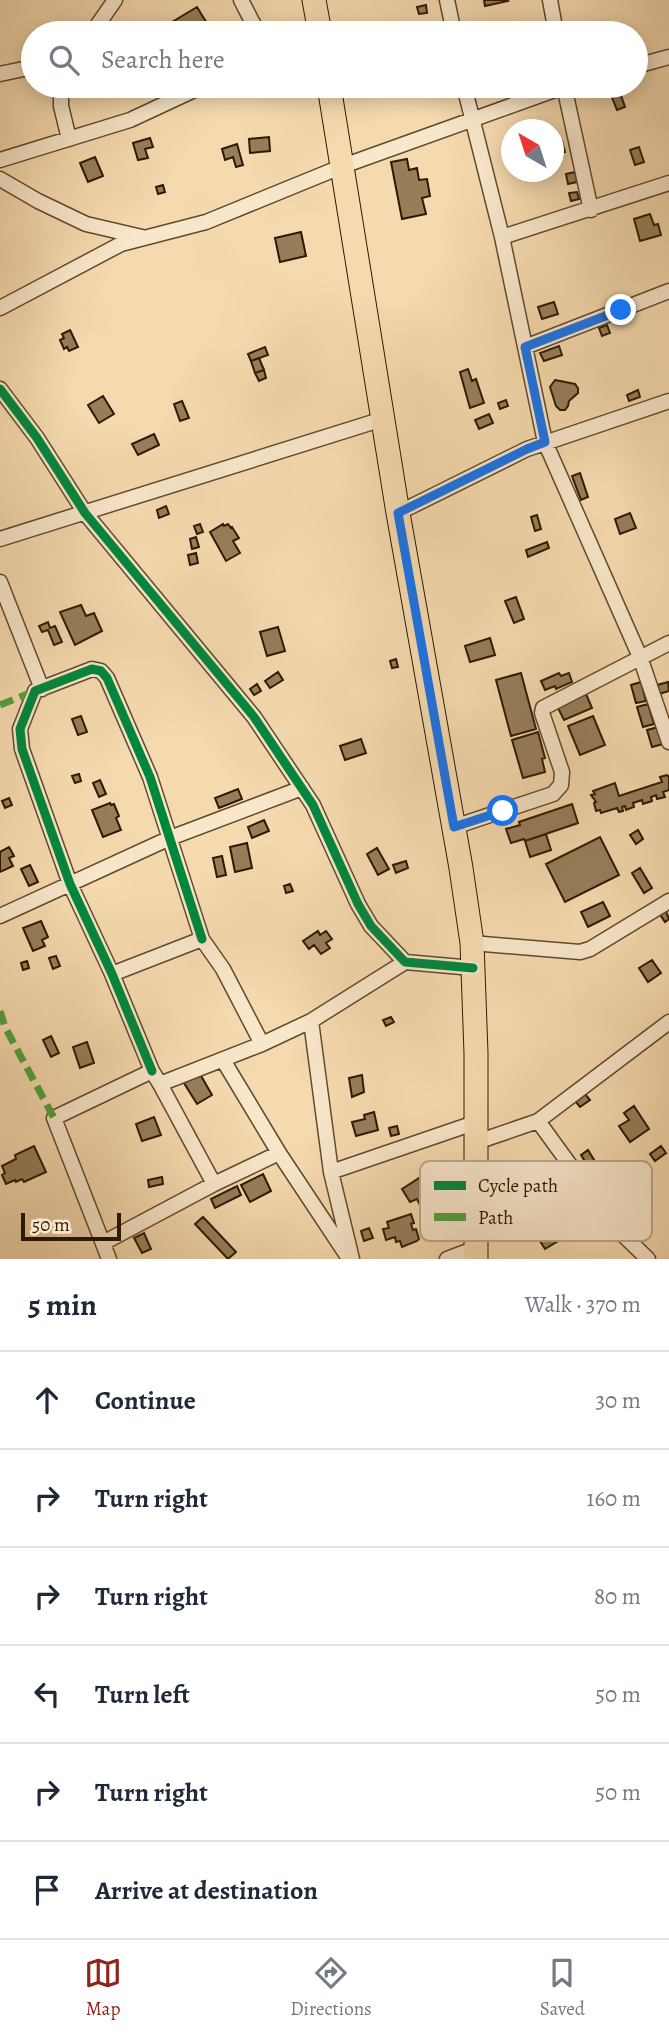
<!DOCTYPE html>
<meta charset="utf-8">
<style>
body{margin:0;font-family:Alegreya,serif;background:#f2f2f3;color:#1f2937}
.compass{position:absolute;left:501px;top:119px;width:63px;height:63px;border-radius:50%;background:#fff;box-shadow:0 4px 18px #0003;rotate:321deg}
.scale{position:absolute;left:21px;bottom:18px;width:100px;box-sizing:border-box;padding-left:7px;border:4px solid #2d1a00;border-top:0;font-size:19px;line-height:24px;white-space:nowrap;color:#2d1a00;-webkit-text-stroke:5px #f9e7cb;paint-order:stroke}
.stop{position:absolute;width:21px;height:21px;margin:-16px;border:5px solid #1a73e8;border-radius:50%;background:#fff}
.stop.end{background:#1a73e8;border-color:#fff;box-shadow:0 2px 7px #0008}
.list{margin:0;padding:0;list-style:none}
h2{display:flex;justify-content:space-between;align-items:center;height:91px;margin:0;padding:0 28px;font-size:30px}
h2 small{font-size:23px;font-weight:400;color:#747a83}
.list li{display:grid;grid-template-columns:46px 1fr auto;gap:21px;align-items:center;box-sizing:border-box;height:98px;padding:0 28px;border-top:2px solid #e0e1e3}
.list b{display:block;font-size:26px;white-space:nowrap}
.list em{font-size:23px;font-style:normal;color:#747a83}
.icon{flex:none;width:38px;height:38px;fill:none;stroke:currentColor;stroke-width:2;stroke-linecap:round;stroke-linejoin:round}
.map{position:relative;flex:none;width:669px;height:1259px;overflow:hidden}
.search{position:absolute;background:#fff;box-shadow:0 4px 18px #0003;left:21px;right:21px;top:21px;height:77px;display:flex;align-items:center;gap:18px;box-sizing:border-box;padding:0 24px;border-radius:38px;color:#747a83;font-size:26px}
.sheet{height:679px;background:#fff}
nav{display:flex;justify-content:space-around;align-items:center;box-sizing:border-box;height:98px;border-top:2px solid #e0e1e3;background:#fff;font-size:19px;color:#747a83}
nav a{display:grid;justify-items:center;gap:4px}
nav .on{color:#8f2418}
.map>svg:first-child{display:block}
.building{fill:#967e5b;stroke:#2d1a00;stroke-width:2}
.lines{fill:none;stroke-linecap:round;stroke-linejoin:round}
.minor-casing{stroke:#5f4a2c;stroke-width:17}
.primary-casing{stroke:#2d1a00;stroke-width:25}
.minor{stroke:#f9e7cb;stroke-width:14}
.primary{stroke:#f6daaf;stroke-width:23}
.quiet{stroke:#52a13c;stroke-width:7;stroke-dasharray:14 7;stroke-linecap:butt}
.cycleway-casing{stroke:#f9e7cb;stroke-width:13}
.cycleway{stroke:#00873e;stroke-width:9}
.route{stroke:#1a73e8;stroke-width:9}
.key{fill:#f9e7cb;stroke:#bcaa8e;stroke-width:2}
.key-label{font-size:19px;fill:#2d1a00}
</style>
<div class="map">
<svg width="669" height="1259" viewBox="0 0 669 1259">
<rect width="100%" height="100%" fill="#f6daaf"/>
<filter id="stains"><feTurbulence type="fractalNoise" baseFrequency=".00286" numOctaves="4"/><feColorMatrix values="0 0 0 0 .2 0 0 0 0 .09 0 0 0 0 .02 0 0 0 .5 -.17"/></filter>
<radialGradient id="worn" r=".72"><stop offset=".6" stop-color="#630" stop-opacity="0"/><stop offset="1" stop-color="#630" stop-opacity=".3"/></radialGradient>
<!-- building -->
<path class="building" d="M484,0H507L508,1L485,6Z
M426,5L427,13L419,14L417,7Z
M197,7L208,25L194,33H179L172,22Z
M514,26L516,33H491L490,32Z
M618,87L625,107L617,110L609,90Z
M269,137L270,151L250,153L249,139Z
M150,138L153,147L145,149L148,158L138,160L133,143Z
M562,141L565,152L556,154L557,160L554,161V143Z
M237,144L243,165L236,167L233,157L225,160L222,149Z
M639,147L644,162L635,165L630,150Z
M95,157L103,176L88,182L80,163Z
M407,159L409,170L417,168L419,180L427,179L430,196L422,198L426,214L402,219L391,162Z
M575,172L577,182L568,184L566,174Z
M163,185L165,192L158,194L156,187Z
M577,192L579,199L571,201L569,193Z
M650,214L654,225L658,224L661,235L640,241L634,219Z
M301,232L306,256L280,262L275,238Z
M554,302L558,314L542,319L538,307Z
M607,325L610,333L602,336L599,328Z
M70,330L78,347L69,351L67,347L64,349L60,340L64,338L62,334Z
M559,346L562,355L544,361L540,353Z
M265,347L268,355L251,361L248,354Z
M259,358L264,370L255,373L251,361Z
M468,369L472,381L476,379L484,403L470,408L460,372Z
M264,370L266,378L259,381L255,373Z
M555,380L575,384L578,388V393L569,401L568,406L565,410H560L556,406L550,387Z
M638,390L640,397L629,401L627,395Z
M103,396L114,414L99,423L88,405Z
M506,400L508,406L500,409L498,403Z
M182,401L189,418L180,421L174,404Z
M489,414L493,423L479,429L475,420Z
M154,434L159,445L138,455L132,444Z
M580,473L588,497L581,500L572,476Z
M166,506L169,514L159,518L157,510Z
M630,513L636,528L620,534L615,519Z
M537,515L541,529L535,531L531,517Z
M200,524L203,532L197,534L194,526Z
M223,524L224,526L228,524L231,528L232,527L239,538L233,541L240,553L226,561L210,532Z
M196,537L199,547L192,549L190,539Z
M547,542L549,548L528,557L526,550Z
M196,553L198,563L190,565L188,555Z
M516,597L524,619L514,623L505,601Z
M81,605L86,616L94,613L102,631L75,645L60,612Z
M48,622L50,628L55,626L62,642L54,645L48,630L42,632L39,626Z
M278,627L285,651L267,656L260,632Z
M490,638L495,655L470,662L465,646Z
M396,659L398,667L392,668L390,661Z
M278,672L283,680L270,688L265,681Z
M521,673L536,729L511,736L496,680Z
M559,673L561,676L569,673L572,682L556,689L555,686L545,690L541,681Z
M641,682L646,701L636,703L631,685Z
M668,682L669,691L659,694L657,685Z
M257,684L261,691L254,695L250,689Z
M586,694L592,708L564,720L557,706Z
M648,704L654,724L643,727L637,707Z
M81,716L87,732L78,735L72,719Z
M593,716L605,745L580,755L568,726Z
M658,727L663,744L652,747L647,730Z
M538,732L545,758L542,759L545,772L523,778L512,740Z
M361,739L366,753L345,760L340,746Z
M79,774L81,781L75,783L72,776Z
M667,775L669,777V790L663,792L665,797L657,799L656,795L651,797L652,801L643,804L642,800L633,803L634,807L626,810L625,806L622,807L623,811L619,812L617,808L601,813L600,810L596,811L594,803L596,802L591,795L595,794L593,791L615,783L619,796L662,782L660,777Z
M100,780L106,794L99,797L93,783Z
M238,789L242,799L219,808L215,798Z
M9,798L12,805L5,808L2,801Z
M110,803L111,805L114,804L119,816L116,818L121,830L103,837L92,810Z
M572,804L578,823L525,841L524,839L511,843L506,829L520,825L519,822Z
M264,820L269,831L252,838L248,827Z
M638,830L643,839L636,844L630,835Z
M546,834L551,850L530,857L525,841Z
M600,837L619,875L565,902L546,864Z
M247,843L252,868L235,872L230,847Z
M9,847L14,856L9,858L13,866L0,872V852Z
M377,848L389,869L378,875L367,854Z
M222,856L226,875L217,877L213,858Z
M406,861L408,868L396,873L393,865Z
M30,865L38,882L29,886L21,869Z
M640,868L652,888L644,893L632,873Z
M290,884L293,891L286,893L284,886Z
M603,902L610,916L588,927L581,912Z
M665,909L669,919L665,922L659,913Z
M41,921L48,937L42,940L45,946L33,951L23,928Z
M318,931L320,935L326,931L332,939L326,943L330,948L321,954L314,945L309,949L303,941Z
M56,956L60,966L53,969L49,958Z
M652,960L661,973L648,982L639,968Z
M27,961L29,968L23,970L21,963Z
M391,1017L394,1022L386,1026L383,1020Z
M51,1036L59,1053L51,1057L43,1040Z
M87,1042L94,1063L80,1068L73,1047Z
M200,1074L212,1095L197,1104L184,1083Z
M362,1075L364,1092L352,1097L349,1078Z
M585,1094L590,1100L580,1107L576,1102Z
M634,1106L649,1129L630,1142L619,1126L629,1120L624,1113Z
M374,1112L378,1130L356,1136L352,1122L365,1119L364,1115Z
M154,1117L161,1135L142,1141L136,1124Z
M397,1126L399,1134L391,1136L389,1128Z
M34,1146L46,1172L24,1182L22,1179L16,1182L15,1180L6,1184L2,1175L5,1173L2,1166L16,1159L15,1155Z
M661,1146L666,1153L655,1161L650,1154Z
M588,1150L596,1163L589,1168L581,1155Z
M263,1174L271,1191L250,1202L241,1185Z
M162,1177L163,1184L149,1187L148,1180Z
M419,1178L428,1200L420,1205L417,1199L410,1202L402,1189Z
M237,1186L241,1195L215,1208L211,1199Z
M411,1214L414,1223L411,1224L413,1230L416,1229L419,1239L417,1241L402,1247L400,1241L396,1242L395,1237L386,1240L383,1229L389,1228L387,1222Z
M203,1217L236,1252L228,1259L195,1224Z
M564,1227L568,1235L545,1249L540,1241Z
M369,1228L373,1238L364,1241L361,1231Z
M144,1233L151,1249L142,1253L134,1238Z"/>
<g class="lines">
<!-- minor casing -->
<g class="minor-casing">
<path id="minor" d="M241,0L258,33
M447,0L454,33
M550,0L556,33
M92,33L115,0
M636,66L669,57
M0,74L33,67
M61,86V106L69,139
M464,86L502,237L545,442L640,657L669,742
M564,86L591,210
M0,160L130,120L203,86
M0,179L38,201L86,224L142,237
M502,237L669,183
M0,308L121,244L206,222L343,166L566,86
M525,347L669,291
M0,389L37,438L85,513L254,717L313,805L358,904L371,926L405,962L473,968
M398,513L527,449L669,401
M0,539L383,419
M0,582L42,689
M454,827L553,794L561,785L562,772L542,713L543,708L669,643
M0,916L170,838L302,788
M472,943L580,952L590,949L669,901
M112,974L202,939L223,969L262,1044
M311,1021L331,1172L352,1259
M223,1060L279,1153L348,1257
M152,1071L112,974L70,884L22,749L20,729L35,691L92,669L101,671L107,678L150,777L202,939
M160,1084L214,1184
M538,1121L615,1227L648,1259
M477,1142L538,1121L669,1022
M331,1172L477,1122
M103,1243L214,1184L279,1153
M109,1259L54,1118L152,1071L160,1084L262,1044L311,1021L405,962
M447,1259L476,1248"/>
</g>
<!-- primary casing -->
<g class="primary-casing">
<path id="primary" d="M314,0L320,33
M329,86L398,513L461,868L472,943L476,1053V1259"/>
</g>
<!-- minor -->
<use href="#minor" class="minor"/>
<!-- primary -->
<use href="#primary" class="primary"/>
<!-- quiet -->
<path class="quiet" d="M0,705L35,691
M0,1011L5,1027L54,1118"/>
<!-- cycleway casing -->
<g class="cycleway-casing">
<path id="cycleway" d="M0,389L37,438L85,513L254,717L313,805L358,904L371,926L405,962L473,968
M152,1071L112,974L70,884L22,749L20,729L35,691L92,669L101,671L107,678L150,777L202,939"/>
</g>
<!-- cycleway -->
<use href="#cycleway" class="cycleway"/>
</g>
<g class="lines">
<!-- route -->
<path class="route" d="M503,811L454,827L398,513L527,449L545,442L525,347L621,310"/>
</g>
<!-- legend -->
<rect x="420" y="1161" width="232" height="80" rx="10" class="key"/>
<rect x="434" y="1181" width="32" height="9" fill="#00873e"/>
<rect x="434" y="1213" width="32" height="8" fill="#52a13c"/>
<g class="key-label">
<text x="478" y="1192">Cycle path</text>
<text x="478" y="1224">Path</text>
</g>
<rect width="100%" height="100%" filter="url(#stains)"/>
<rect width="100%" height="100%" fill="url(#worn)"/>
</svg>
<svg class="compass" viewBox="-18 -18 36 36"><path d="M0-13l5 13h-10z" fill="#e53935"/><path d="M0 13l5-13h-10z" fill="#747a83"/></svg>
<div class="scale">50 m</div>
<div class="stop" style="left:503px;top:811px"></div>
<div class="stop end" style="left:621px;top:310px"></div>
<div class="search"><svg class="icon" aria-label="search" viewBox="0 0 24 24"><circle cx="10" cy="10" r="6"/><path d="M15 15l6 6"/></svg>Search here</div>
</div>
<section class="sheet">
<h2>5 min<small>Walk · 370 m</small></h2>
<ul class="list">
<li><svg class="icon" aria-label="ahead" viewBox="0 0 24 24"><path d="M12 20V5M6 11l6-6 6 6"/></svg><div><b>Continue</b></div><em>30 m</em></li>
<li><svg class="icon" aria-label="right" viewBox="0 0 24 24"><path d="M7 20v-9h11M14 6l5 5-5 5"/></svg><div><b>Turn right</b></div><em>160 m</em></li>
<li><svg class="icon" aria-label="right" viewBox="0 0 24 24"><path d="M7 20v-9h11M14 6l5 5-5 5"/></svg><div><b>Turn right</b></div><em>80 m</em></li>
<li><svg class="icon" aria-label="left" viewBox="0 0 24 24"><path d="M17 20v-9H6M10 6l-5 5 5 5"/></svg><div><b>Turn left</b></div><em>50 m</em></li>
<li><svg class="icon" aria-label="right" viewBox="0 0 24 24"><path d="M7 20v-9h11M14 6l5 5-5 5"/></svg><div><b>Turn right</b></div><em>50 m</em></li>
<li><svg class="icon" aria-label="arrive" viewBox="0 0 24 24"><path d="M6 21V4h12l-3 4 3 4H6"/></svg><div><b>Arrive at destination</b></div></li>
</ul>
</section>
<nav>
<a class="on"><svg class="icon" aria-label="map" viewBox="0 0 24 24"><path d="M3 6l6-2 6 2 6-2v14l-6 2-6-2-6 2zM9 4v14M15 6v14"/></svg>Map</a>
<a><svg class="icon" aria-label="directions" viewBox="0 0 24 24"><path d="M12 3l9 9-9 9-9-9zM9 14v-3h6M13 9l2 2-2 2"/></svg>Directions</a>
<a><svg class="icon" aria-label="saved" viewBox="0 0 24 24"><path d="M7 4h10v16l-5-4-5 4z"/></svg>Saved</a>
</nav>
